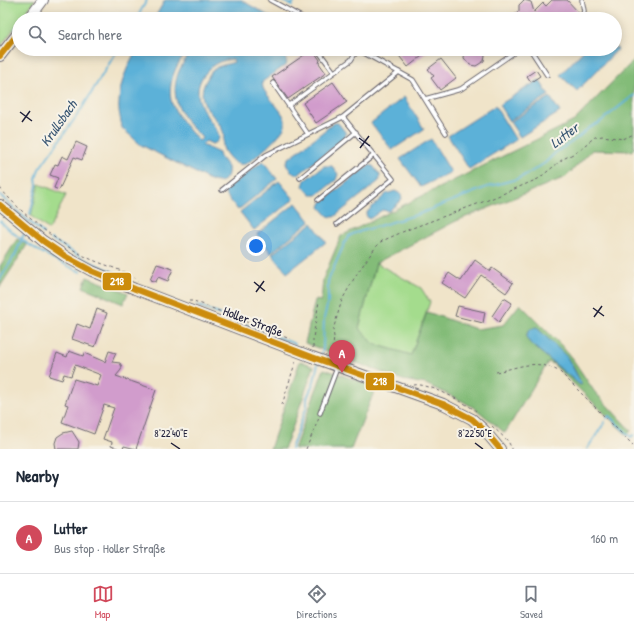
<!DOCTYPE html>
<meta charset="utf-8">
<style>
body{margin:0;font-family:"Patrick Hand",sans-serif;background:#f2f2f3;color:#1f2937}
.you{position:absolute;left:256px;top:246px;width:14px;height:14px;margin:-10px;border:3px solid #fff;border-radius:50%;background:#1a73e8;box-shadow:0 0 0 6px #1a73e833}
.badge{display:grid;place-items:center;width:26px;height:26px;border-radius:50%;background:#d1495b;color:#fff;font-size:13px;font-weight:700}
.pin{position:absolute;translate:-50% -33px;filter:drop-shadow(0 1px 2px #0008)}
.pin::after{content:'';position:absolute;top:21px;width:14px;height:12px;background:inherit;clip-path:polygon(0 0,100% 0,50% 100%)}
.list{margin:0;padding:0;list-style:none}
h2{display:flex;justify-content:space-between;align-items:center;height:52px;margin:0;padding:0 16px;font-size:17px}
h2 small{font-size:13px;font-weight:400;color:#747a83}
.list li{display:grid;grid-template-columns:26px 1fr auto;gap:12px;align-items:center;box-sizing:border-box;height:72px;padding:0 16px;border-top:1px solid #e0e1e3}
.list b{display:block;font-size:15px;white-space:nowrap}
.list p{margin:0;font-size:13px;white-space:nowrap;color:#747a83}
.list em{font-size:13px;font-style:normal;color:#747a83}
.icon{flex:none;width:22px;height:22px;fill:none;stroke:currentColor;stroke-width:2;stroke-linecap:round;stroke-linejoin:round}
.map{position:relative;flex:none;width:634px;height:449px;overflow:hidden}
.search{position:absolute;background:#fff;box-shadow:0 2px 10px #0003;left:12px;right:12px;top:12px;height:44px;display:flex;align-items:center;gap:10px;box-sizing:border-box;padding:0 14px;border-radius:22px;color:#747a83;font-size:15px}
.sheet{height:124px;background:#fff}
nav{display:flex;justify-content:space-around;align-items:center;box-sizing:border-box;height:56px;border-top:1px solid #e0e1e3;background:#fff;font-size:11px;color:#747a83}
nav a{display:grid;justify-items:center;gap:2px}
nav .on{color:#d1495b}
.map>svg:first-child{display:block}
.green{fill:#a4dc8d;stroke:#637f64}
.forest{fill:#83bc78;stroke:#526f5a;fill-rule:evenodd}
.water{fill:#5bb1d8;stroke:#3e6a8a}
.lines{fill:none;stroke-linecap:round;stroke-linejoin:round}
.stream{stroke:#5bb1d8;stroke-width:2}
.building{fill:#d19ccc}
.lane-casing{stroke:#6a666d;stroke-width:5.5}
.secondary-casing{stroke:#6a666d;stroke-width:12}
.path{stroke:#6a666d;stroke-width:1;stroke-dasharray:3 3;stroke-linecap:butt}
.lane{stroke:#fff;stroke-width:3.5}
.secondary{stroke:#fff;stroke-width:10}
.bus-1-casing{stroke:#f7f3e8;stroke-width:9}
.bus-1{stroke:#cc8c0c;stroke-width:6}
.ticks{fill:none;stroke:#22223b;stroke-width:1.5}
.labels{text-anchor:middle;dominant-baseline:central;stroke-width:4;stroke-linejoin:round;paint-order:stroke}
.street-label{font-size:13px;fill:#22223b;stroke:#f7f3e8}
.water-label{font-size:14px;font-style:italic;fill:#365472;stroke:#f7f3e8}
.ticks-label{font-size:10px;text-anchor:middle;fill:#22223b;stroke:#f7f3e8;stroke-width:4;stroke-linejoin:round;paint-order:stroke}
.line-badge{stroke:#f7f3e8;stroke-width:1.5}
.badge-label{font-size:11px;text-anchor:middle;font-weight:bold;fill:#fff}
</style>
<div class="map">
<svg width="634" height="449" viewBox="0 0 634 449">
<rect width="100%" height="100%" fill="#f7f3e8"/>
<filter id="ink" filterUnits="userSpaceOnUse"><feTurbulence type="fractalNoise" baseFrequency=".025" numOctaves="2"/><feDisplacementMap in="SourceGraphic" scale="8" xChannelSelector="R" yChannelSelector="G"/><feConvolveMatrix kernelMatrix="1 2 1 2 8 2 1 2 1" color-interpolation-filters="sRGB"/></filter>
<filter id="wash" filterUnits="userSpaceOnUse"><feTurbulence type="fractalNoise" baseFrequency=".012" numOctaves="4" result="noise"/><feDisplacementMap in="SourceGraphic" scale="16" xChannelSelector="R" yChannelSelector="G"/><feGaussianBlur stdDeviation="0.9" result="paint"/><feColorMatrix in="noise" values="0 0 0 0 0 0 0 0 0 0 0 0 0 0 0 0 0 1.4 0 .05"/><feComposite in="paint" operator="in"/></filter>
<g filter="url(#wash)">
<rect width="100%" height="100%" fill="#f0e4c9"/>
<!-- green -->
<path class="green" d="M0,0H35L21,19H19V22L0,47Z
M39,184L66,195L49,230L31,216Z
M376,263L421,288L430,302L411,355L374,344L359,328Z"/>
<!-- forest -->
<path class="forest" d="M634,60V149L632,151L592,150L566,177L456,221L376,263L359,328L374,344L411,355L427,312L476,329L503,325L520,304L561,345L574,361L594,391L631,431L627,435L553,364L548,362L505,433L476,409L462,401L426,384L403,380L346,359L305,343L315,300L321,301L323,279L341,236L574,121ZM537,327C553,350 573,354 580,385L531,344L527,339V334L529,330Z
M17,239L27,245L0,287V266Z
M87,277L128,293L123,304L83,287Z
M300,361L314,366L292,429L284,449H270Z
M324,369L376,387L351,449H294Z"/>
<!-- water -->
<path class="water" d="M165,0H241L274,19H154Z
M615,47L618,49L577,91L560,75L585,49H615Z
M137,49H190C176,61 165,88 173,106C179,119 189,130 199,141L202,138C197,132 189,126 185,119C168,95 174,68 195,49H271L285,56L287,64L262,82L263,88C267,97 284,112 285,120C285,122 285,124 285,126C283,134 253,161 245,164C242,165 237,164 234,162C230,159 224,152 223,147C222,141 226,136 222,129C213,112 193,102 207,79C209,74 212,70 217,67C222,65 229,64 234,62L233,59C220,60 212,64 204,75C192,91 200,107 211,122C214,126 218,131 219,136C219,140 217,143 212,144L206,141L202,145L219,153L220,157L228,167C229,174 227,182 218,182C215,182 211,180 208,179L141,145L122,128C121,120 118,111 119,103C119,85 128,64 137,49Z
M539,80L549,95L509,121L499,105Z
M404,97L424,129L392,150L371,123Z
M550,97L560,112L520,137L510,122Z
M495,106L516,140L469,169L448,136Z
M334,123H338L346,133L345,138L299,174H294L286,165L288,159Z
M431,139L451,172L421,187L400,159Z
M263,161L277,179L238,210L223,191Z
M369,165L373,166L380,175L379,181L334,217L328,216L320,207L322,202Z
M324,166H332L338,174L336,180L317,195H311L303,186L305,180Z
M279,181L294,199L254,230L240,212Z
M395,191L401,194L402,199L389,211L382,210L371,218H368L366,215L368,211L386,194Z
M296,203L310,221L271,253L257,234Z
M312,223L326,242L287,273L272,254Z
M536,327L567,357L582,384L580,385L531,344L527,339V334L529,330Z"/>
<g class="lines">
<!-- stream -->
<path class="stream" d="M282,0L293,6
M291,5L296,0
M23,19L24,18
M136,19L147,0
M15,30L19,24
M0,195L19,213L43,233
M30,214L37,185L36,179L39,169L81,110L118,49
M0,221C24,245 50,258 81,272
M51,239L84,259L123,276
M0,279L15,255L24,234
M196,305L295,344
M320,357L323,349L324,318L328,302V281L345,242L349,236L355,233L419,214L487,187L517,179L529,173L545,163L555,153L576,139L589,128L600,122L634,95
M607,418L609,416L631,437L634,435
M291,449L307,406V398L314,381L318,363
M587,449L605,422"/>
</g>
<g id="blocks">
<!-- building -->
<path class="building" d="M524,0L531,2L534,12L543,3L546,6L552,0H567L579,13L572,19H564L562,16L559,19L555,15L550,19H510L519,11V5Z
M400,49H431L408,67L396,52Z
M465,49H484L485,55L484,61L476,66L470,65L464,58Z
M310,51L312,53H315L320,60L319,63L326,73L288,99L272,77Z
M441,59L456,78L440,90L431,78L434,76L428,69Z
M536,70L540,76L531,82L527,76Z
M333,82L347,102L316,123L303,103Z
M76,142L87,147L82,160L74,157L59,190L54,188L58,178L50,175L55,164L58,165L62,156L68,159Z
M475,260L490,271L492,268L513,283L506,293L481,275L465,298L442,283L449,273L461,281Z
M157,264L173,269L168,281L158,277L156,282L150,280Z
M504,298L512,303L499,322L492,316Z
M458,306L485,312L483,323L455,316Z
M97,309L107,313L95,347L72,339L77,324L90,329Z
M69,351L83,356L84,353L105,362L109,351L116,353L112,362L120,363L122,367L121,370L116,376L156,390L136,449L124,446L123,449H120L111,446L112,442L103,439L114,408L104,405L94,434L62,422L68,405L65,404L74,379L97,386L101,375L75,365L71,376L64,374L62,380L49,376L57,353L67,357Z
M72,431L79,442L78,449H56L55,443L57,437L63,433Z"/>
</g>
</g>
<g filter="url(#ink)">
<use href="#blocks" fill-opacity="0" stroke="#6a666d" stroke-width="1"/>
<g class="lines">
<!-- lane casing -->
<g class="lane-casing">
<path id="lane" d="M270,0L305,19
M581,19L584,11L582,0
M317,49L334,72
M357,49L413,80L446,133
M530,49L547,75
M542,49H543
M273,83L308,134
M425,99L461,89L519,49
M289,105L351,60L358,49
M300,178L356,132
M222,190L266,155L343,117L399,72
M318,200L374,155
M337,224L393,179L343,117
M320,413L337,368"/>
</g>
<!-- secondary casing -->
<g class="secondary-casing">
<path id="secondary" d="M29,19L43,0
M0,56L19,32
M0,205L43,241L68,258L92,271L135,289L312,357L443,404L472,419L484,430L500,449"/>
</g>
<!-- path -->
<path class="path" d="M0,188C23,215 54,240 86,257C102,265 124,269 138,281
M189,301H194L290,339
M313,348V338L319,301
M332,355L334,337L333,330L342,300L356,275L375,248L382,241L407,230L488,200L538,179L563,159L575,153L595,137L603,136L623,139L634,134
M496,372C521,367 536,358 560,372L634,446
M414,385C427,382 466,403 476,411
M282,405L296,360
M492,426L508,441L512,449
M306,449L319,418"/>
<!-- lane -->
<use href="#lane" class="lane"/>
<!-- secondary -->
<use href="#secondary" class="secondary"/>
<!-- bus-1 casing -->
<g class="bus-1-casing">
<path id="bus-1" d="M0,56L19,32
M0,205L43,241L68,258L92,271L135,289L312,357L443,404L472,419L484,430L500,449"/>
</g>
<!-- bus-1 -->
<use href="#bus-1" class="bus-1"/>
</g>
</g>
<!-- ticks -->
<path class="ticks" d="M20,112L32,121M22,122L30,111M359,138L370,146M360,148L369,136M254,282L265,291M256,292L264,281M593,308L604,316M594,317L602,306M171,443L180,449M475,443L483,449"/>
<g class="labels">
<!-- street labels -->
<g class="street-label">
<text transform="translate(253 321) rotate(21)">Holler Straße</text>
</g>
<!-- water labels -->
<g class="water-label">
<text transform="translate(58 123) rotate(-55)">Krullsbach</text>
<text transform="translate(564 135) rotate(-37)">Lutter</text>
</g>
</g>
<g class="ticks-label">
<text x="171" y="437">8°22'40"E</text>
<text x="475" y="437">8°22'50"E</text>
</g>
<g class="line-badge">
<rect x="102" y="272" width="30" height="19" rx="4" fill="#cc8c0c"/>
<rect x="365" y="372" width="30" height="19" rx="4" fill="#cc8c0c"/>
</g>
<g class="badge-label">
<text x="117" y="285">218</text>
<text x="380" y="385">218</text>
</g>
</svg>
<div class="you"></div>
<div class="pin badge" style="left:342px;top:373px">A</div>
<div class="search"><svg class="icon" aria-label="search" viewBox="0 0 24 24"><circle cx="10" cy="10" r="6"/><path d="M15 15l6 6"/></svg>Search here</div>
</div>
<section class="sheet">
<h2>Nearby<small></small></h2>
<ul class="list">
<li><span class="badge">A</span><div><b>Lutter</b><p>Bus stop · Holler Straße</p></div><em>160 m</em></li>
</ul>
</section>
<nav>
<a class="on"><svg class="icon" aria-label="map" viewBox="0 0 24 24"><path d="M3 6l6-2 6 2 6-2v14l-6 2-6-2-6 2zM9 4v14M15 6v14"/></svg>Map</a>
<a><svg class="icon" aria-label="directions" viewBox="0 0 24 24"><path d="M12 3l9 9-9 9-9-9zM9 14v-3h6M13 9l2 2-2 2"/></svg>Directions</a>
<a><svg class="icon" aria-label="saved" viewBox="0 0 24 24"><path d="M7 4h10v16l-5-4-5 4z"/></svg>Saved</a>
</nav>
